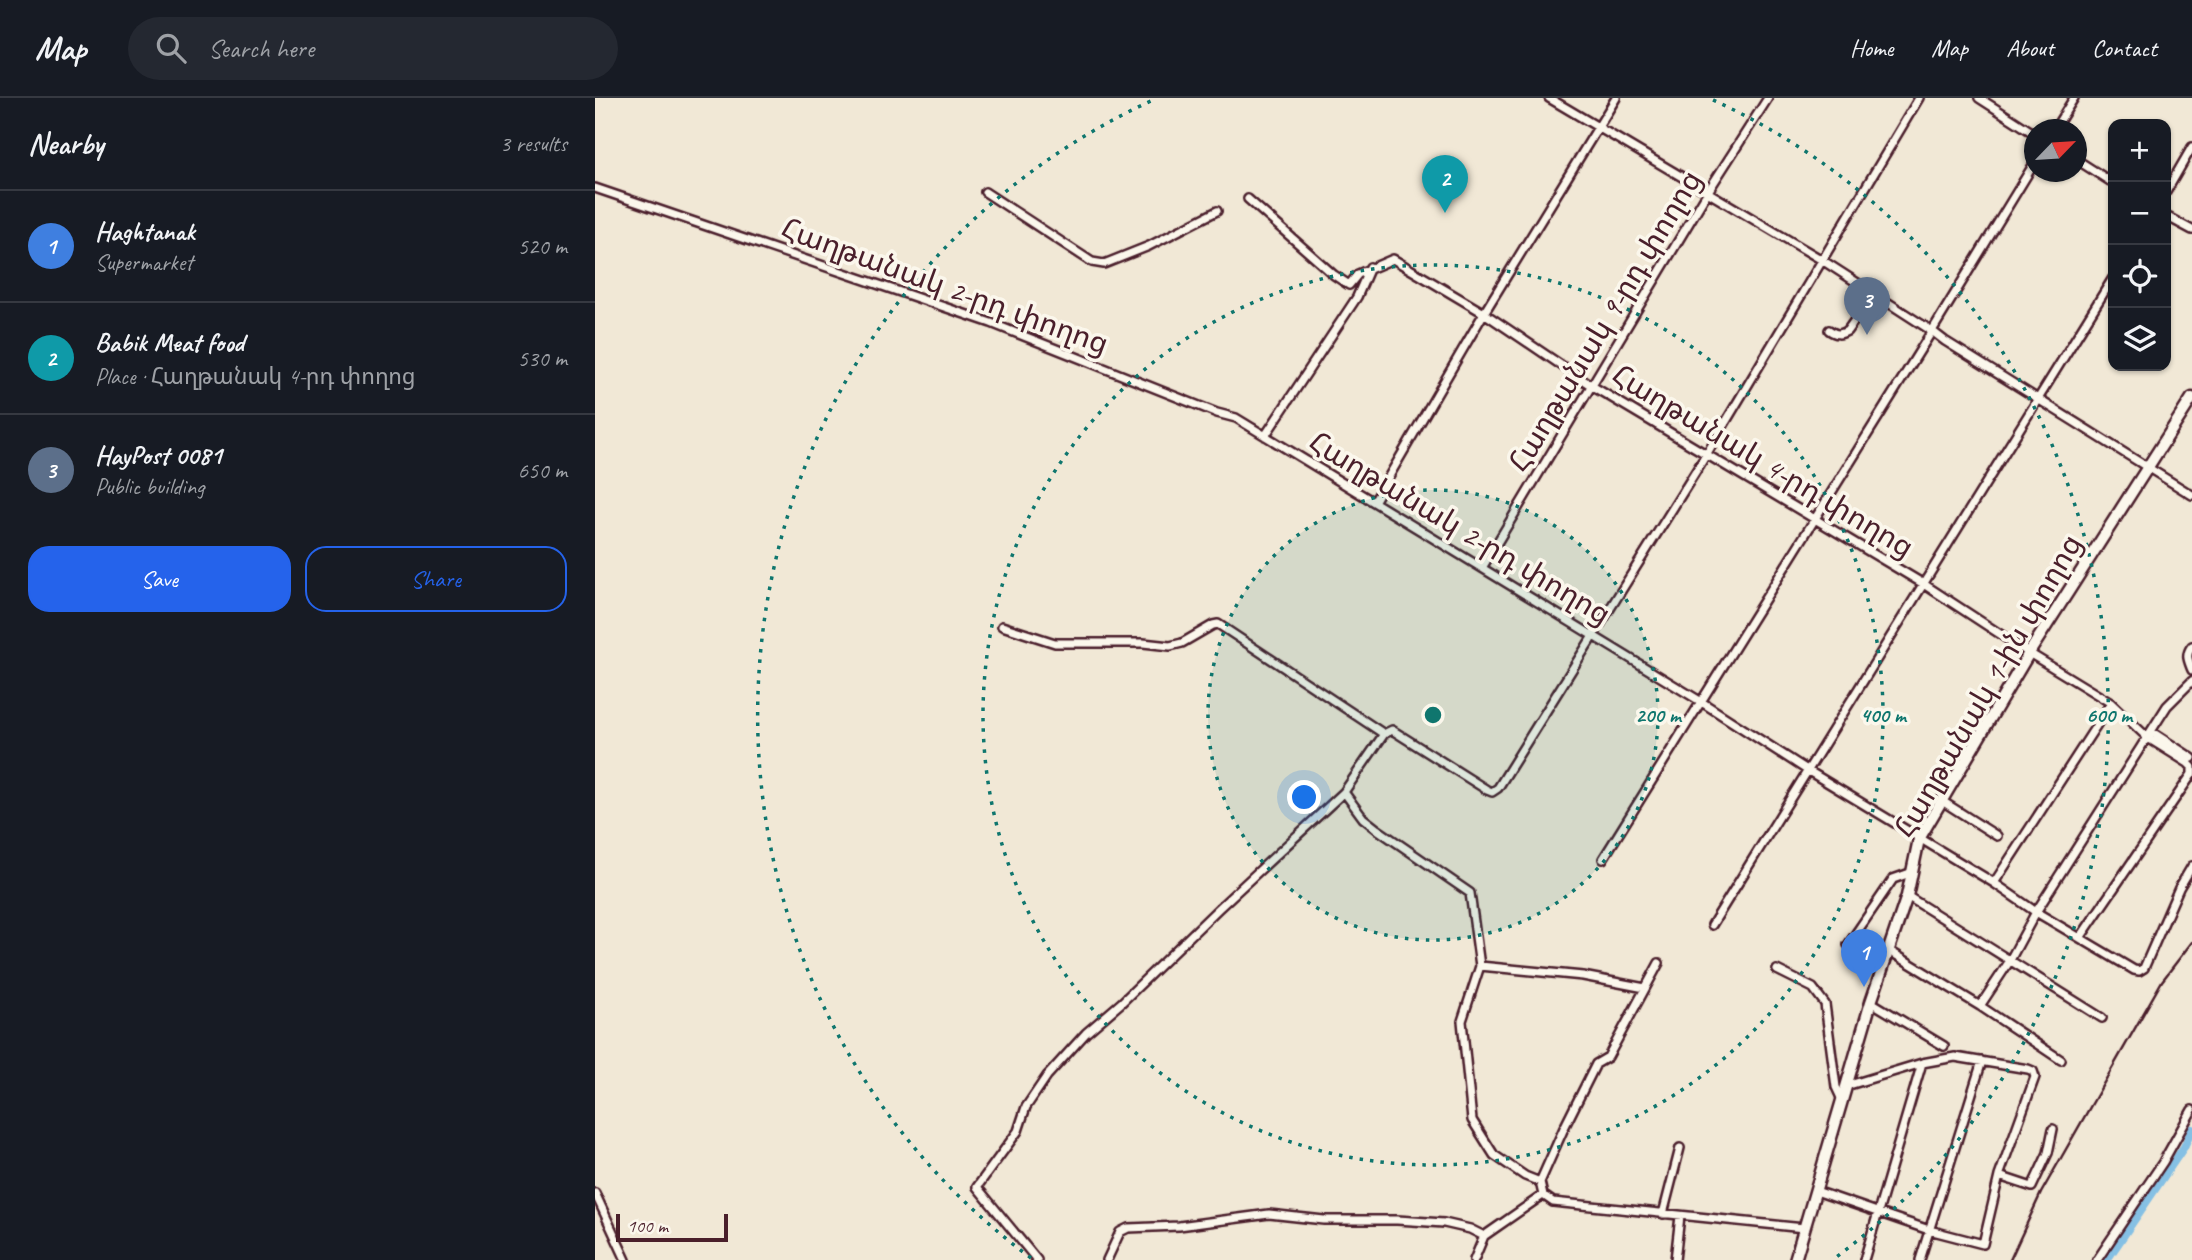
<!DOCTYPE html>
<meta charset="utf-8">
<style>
body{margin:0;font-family:Caveat,"Noto Sans Armenian",sans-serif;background:#242831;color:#f1f3f6}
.controls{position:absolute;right:21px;top:21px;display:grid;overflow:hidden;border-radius:14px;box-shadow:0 2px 5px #0004}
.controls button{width:63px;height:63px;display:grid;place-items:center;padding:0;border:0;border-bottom:2px solid #363941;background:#171b24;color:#f1f3f6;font:35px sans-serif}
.compass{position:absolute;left:1429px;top:21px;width:63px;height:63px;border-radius:50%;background:#171b24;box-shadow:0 2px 5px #0004;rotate:65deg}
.scale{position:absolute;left:21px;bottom:18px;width:112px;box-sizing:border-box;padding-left:7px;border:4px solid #4a1f2b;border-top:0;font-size:19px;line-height:24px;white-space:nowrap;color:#4a1f2b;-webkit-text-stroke:5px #fbf7ec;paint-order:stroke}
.you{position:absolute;left:710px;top:700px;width:24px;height:24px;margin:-18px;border:5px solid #fff;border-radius:50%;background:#1a73e8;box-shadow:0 0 0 10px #1a73e833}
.badge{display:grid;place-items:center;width:46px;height:46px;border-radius:50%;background:#2563eb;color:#fff;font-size:23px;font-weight:700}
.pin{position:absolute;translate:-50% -58px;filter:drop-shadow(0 2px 4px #0008)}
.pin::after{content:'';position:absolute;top:37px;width:24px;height:21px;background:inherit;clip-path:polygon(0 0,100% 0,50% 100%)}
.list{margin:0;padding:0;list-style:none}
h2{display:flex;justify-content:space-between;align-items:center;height:91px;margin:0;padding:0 28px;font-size:30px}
h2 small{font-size:23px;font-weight:400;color:#9ea1a6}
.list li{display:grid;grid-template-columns:46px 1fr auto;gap:21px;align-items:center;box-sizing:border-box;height:112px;padding:0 28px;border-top:2px solid #363941}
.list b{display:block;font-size:26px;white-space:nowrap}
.list p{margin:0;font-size:23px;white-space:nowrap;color:#9ea1a6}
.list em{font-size:23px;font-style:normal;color:#9ea1a6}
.actions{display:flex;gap:14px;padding:21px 28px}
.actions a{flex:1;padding:16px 0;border:2px solid #2563eb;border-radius:21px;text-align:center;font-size:24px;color:#2563eb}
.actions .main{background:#2563eb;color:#fff}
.icon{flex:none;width:38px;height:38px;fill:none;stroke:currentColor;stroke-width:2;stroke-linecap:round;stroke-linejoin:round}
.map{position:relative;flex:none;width:1597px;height:1162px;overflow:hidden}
header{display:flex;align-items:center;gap:42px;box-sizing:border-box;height:98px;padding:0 35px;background:#171b24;border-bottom:2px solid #363941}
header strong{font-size:33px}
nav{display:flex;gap:38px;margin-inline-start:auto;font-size:24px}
.search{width:490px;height:63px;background:#242831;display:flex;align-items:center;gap:18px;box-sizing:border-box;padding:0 24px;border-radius:38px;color:#9ea1a6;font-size:26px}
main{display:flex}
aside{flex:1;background:#171b24}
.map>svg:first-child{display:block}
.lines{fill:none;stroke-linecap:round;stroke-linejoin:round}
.canal{stroke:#85c0e4;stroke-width:8}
.street-casing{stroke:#4a1f2b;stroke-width:12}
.secondary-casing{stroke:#4a1f2b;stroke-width:15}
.street{stroke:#fbf7ec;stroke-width:7}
.secondary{stroke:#fbf7ec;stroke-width:10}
.rail{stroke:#4a1f2b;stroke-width:2.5}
.ring{fill:none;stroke:#0f766e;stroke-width:3.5;stroke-dasharray:3.5 7}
.labels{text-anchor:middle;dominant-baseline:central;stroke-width:7;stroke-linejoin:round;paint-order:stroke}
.street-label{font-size:30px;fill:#4a1f2b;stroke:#fbf7ec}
.centre{fill:#0f766e;stroke:#fbf7ec;stroke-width:3.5}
.ring-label{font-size:21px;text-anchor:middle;font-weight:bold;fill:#0f766e;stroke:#fbf7ec;stroke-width:7;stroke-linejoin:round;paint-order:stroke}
</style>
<header>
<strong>Map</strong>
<div class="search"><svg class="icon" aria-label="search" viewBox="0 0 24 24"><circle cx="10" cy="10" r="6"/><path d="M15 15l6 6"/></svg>Search here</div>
<nav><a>Home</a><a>Map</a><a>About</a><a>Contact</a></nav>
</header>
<main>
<aside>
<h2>Nearby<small>3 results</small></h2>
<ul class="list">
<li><span class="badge" style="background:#3f7fe0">1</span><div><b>Haghtanak</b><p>Supermarket</p></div><em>520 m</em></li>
<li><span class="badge" style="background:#0f9aa8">2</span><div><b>Babik Meat food</b><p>Place · Հաղթանակ 4-րդ փողոց</p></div><em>530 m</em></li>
<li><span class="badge" style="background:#5c6f8a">3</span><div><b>HayPost 0081</b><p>Public building</p></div><em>650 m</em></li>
</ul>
<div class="actions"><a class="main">Save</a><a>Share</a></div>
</aside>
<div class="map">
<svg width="1597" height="1162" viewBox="0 0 1597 1162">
<rect width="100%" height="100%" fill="#f1e8d6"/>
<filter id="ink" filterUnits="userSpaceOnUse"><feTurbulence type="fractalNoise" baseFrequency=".0143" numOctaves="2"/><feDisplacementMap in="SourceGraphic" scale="14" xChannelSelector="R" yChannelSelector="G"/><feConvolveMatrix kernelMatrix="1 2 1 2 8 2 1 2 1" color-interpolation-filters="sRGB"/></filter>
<g filter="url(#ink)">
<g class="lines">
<!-- canal -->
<path class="canal" d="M1512,1162L1589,1049L1597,1031"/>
<!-- street casing -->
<g class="street-casing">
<path id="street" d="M954,0L1227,162L1337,233L1350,243L1597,397
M1384,0L1440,36
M1459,32L1479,0
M1482,62L1518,85
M0,90L396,225L622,315L641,320L1105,603L1212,672L1399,785L1441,814L1539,872L1544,873L1549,870L1584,790L1597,768
M390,94L497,164L509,166L554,148L622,113
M1571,94L1597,49
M653,101L739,177L754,187L763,176L798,161L889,215L997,288L1327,485L1434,555L1516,605L1553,640L1593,665L1597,669V676L1485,840
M1571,118L1597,132
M1234,232C1241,237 1245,237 1252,233L1279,195
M670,338L762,199L775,169
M779,404L889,215L1021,0
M887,470L1112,95L1173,0
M407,528L460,545H548L575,548L587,545L618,527L623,526L789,636
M1597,548C1590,557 1593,562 1597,572
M1557,634L1597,660
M749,694L768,720L782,731L875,795L885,868L867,923L877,1022L899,1057L930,1078L945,1084
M1347,703L1402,738
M1008,761L1337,233L1440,64
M1399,785L1516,605
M1312,798L1507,920
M1117,827L1518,180
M1253,847L1298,781L1315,775
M1293,852L1385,908L1466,962
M1064,865L1013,959L1001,966L969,1030L945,1084L948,1097L958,1104L1209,1130
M885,868L988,878L1050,890
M1182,872L1218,890L1230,906L1241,989L1247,1002
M1276,904L1349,948
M1385,908L1414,864L1441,814L1572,608L1597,583
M1404,1078L1437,1089L1453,1055L1458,1031
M1221,1093L1334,1132L1388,1146L1404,1078L1440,979L1438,973L1433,971L1360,959L1327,965L1251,988
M0,1095L31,1162
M1068,1116L1085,1050
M442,1162L382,1089L423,1033L431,1009L452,978L491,935L526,905L624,810L749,694L789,636L797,632L892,692L897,694L903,690L1111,357L1324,0
M512,1162L525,1134L533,1130L584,1128L674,1116L729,1122H802L849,1125L875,1131L889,1138
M879,1162L889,1138L948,1097
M1080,1162L1085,1118
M1269,1162L1327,965
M1325,1162L1387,963
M1502,1162L1568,1064L1597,1012"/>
</g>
<!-- secondary casing -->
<g class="secondary-casing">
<path id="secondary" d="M1200,1162L1276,904L1312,798L1324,741L1434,555L1597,300"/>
</g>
<!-- street -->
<use href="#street" class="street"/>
<!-- secondary -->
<use href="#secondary" class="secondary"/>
<!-- rail -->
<path class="rail" d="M1415,1162L1446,1095L1567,883L1597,844"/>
</g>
</g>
<!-- distance rings -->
<circle cx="838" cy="617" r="225" fill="#0f766e" fill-opacity=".12"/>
<g class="ring">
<circle cx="838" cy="617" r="225"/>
<circle cx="838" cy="617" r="450"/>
<path d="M436 1160A676 676 0 0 1 558 2M1118 2A676 676 0 0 1 1240 1160"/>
</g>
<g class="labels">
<!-- street labels -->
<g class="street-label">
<text transform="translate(350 188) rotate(20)">Հաղթանակ 2-րդ փողոց</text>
<text transform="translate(1010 223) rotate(-59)">Հաղթանակ 9-րդ փողոց</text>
<text transform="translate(1168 363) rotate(31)">Հաղթանակ 4-րդ փողոց</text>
<text transform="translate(865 430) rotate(31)">Հաղթանակ 2-րդ փողոց</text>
<text transform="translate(1393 588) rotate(-60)">Հաղթանակ 1-ին փողոց</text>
</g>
</g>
<circle cx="838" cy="617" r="10" class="centre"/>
<g class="ring-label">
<text x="1063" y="624">200 m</text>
<text x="1288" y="624">400 m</text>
<text x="1514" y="624">600 m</text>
</g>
</svg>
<div class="controls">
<button>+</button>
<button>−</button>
<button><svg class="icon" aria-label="locate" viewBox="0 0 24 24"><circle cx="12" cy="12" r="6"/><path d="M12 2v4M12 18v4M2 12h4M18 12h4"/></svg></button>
<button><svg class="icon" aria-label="layers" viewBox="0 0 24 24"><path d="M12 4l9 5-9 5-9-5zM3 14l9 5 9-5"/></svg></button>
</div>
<svg class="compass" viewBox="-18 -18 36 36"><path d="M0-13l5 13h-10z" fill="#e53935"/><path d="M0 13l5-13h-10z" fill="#9ea1a6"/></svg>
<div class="scale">100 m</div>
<div class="you"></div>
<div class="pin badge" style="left:1269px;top:889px;background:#3f7fe0">1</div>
<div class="pin badge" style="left:850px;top:115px;background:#0f9aa8">2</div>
<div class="pin badge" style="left:1272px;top:237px;background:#5c6f8a">3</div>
</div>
</main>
